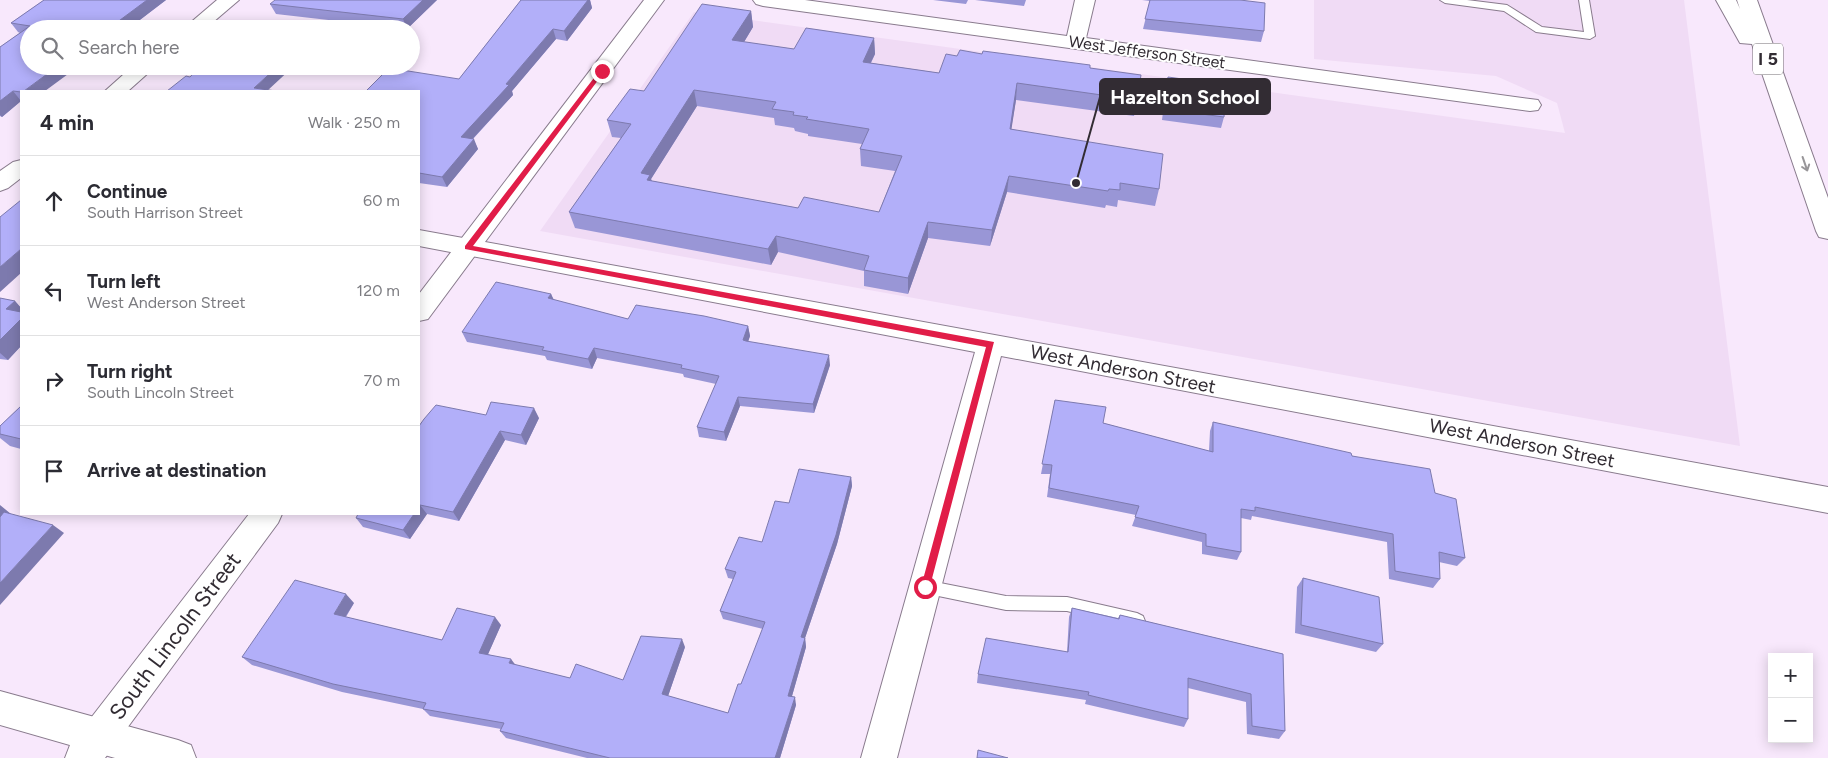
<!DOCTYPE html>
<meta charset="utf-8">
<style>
body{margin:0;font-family:Figtree,sans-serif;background:#f2f2f3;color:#2b2b33}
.controls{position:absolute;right:15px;bottom:15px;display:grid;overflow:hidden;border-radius:0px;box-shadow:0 2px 12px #0003}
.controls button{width:45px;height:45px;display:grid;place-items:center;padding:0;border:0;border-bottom:1px solid #e1e1e2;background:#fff;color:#2b2b33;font:25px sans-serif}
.stop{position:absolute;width:15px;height:15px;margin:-11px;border:4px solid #e11d48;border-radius:50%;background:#fff}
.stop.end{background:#e11d48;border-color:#fff;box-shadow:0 1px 5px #0008}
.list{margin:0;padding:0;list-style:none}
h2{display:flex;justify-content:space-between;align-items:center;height:65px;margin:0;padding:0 20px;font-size:21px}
h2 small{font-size:16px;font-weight:400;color:#7c7c81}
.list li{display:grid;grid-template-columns:32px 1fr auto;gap:15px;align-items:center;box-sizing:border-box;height:90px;padding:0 20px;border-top:1px solid #e1e1e2}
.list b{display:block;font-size:19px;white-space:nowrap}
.list p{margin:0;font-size:16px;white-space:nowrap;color:#7c7c81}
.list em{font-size:16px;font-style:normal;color:#7c7c81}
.icon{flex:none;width:28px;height:28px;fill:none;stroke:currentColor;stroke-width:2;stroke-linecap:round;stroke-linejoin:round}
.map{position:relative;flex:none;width:1828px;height:758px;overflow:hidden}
.search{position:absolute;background:#fff;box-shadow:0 2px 12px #0003;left:20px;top:20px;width:400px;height:55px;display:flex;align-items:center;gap:12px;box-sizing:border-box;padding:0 18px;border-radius:28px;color:#7c7c81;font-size:19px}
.panel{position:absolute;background:#fff;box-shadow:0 2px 12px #0003;left:20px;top:90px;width:400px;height:425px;border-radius:0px}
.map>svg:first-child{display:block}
.built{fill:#f0dbf5}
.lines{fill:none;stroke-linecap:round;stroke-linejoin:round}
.lane-casing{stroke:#897b8d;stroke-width:2}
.street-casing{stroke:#897b8d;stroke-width:2}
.secondary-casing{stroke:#897b8d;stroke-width:2}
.highway-casing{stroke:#897b8d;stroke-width:2}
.lane{fill:#fff;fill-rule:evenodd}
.street{fill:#fff;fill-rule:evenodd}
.secondary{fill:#fff;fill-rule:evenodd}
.highway{fill:#fff;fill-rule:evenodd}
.wall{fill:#9996d6;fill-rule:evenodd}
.shaded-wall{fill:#7d7aae}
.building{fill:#b2aff9;stroke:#7d7aae;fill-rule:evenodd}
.oneway{stroke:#989699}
.route{fill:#e11d48}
.labels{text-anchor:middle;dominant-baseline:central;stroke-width:4;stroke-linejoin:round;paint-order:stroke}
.far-street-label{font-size:16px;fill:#322c33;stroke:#fff}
.shield{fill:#fff;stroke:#706b70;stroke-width:1}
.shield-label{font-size:18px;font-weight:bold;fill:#322c33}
.street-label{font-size:19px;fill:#322c33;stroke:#fff}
.near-street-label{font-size:22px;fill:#322c33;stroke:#fff}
.leader{fill:none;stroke:#322c33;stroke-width:2}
.callout-dot{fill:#322c33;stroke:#fff;stroke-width:2}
.callout{fill:#322c33;stroke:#322c33;stroke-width:2}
.callout-label{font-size:20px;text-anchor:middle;font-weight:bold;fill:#fff}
</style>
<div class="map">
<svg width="1828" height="758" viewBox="0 0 1828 758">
<rect width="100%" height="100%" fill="#f8e8fc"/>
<!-- built -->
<path class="built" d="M1314,0H1684L1740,446L540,231L694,12L1565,133L1557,103L1496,76L1314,59Z"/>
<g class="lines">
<!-- lane casing -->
<g class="lane-casing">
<path id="lane" d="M1440,0H1467L1507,5L1542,27L1584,32L1579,0H1589L1595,36L1590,39L1536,32L1504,11L1445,3Z
M925,580L1006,596L1067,597L1137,613L1143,616L1145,621L1143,626L1137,629L1067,611L1006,610L919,592L917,587L919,582Z"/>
</g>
<!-- street casing -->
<g class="street-casing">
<path id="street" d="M217,0H239L205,29H183Z
M753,0H805L1067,36L1075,0H1095L1086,38L1530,99L1538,100L1541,105L1538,110L1530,111L763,6L756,4Z
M133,66H156L128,91H105Z
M21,160V178L8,188L0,191V171L13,162Z
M419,230L1828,487V513L1001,356L897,758H861L975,352L419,246Z
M0,691L178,740L191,745L196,758H115L0,725Z"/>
</g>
<!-- secondary casing -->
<g class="secondary-casing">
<path id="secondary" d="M644,0H664L428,319L419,321V294Z
M249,514H282L278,523L105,758H65L70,745Z"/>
</g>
<!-- highway casing -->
<g class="highway-casing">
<path id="highway" d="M1716,0H1736L1740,9L1737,0H1757L1828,198V239L1819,237L1816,231L1752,44L1740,43Z"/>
</g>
<!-- lane -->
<use href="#lane" class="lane"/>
<!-- street -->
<use href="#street" class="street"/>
<!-- secondary -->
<use href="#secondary" class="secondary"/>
<!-- highway -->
<use href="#highway" class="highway"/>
</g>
<!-- wall -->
<path class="wall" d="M44,0H166L128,29L21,91V101L2,117L0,116V47L20,33L18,32L11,23Z
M437,0L407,29L276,14L270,4Z
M521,0H590L592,8L567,41L556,39L512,91L513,95L473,139L478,149L447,187L419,183V91L459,79Z
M933,0H968L966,4Z
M975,0H1026L1024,6Z
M1142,0H1240L1264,31L1261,42L1143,29L1150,1Z
M751,11L753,27L744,42L794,49L874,38L875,54L871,63L939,73L957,56L1090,68L1137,100L1134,116L1016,100L1011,129L1159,189L1155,206L1118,200L1117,207L1106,205L1105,208L1007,192L990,246L928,238L908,294L864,286V271L778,252L771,265L575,228L569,212L621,138L612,137L607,120L644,91ZM697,106L774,118L775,125L794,128L795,131L808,134V136L862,144L860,149L861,166L895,171L879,212L798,208L652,181L651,179Z
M1168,77L1224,117L1221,128L1162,120L1166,88Z
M551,294L554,300L628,319L748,326L750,336L748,342L830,365L814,413L740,406L726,441L699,437L697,427L716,384L684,377L683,374L597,358L592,369L547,360L545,356L467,342L462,332Z
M0,298L15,301L21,308V346L8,360L0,359Z
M1055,400L1103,423L1209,451L1210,431L1213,422L1352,456L1435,493L1465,558L1457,566L1439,562L1440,579L1433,588L1389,579L1387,542L1252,516L1251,520L1241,518V552L1237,560L1202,554V542L1132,526L1136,515L1047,497L1050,474H1041Z
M21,406V449L10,446L0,438V426Z
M486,415L539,418L526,445L505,440L459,521L427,514L410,539L363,527L356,518Z
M851,477L852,486L837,544L805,638L806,647L792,696L796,705L780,758H587L506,738L500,731L501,729L430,716L423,709L342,692L252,665L242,657L354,603L346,617L442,640L501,625L488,654L515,665L570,678L623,680L685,647L668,696L728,713L741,684L763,629L723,619L720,611L733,579L728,578L725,569L762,542L789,503Z
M1303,578L1383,644L1376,652L1295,633L1297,587Z
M1072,608L1118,618L1120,615L1283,654L1285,731L1279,739L1247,734L1246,702L1188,688V719L1184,727L1085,704L1086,700L977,683L978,674L1067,652L1069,617Z"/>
<!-- shaded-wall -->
<path class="shaded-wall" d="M147,0H166L128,29H108Z
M423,0H437L407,29L403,19Z
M588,0H590L592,8L567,41L564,31Z
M751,11L753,27L735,57L732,40Z
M553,29L556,39L512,91L513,95L465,147L461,137Z
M874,38L875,54L863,78V62Z
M58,66H79L45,91H24Z
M278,66H294L267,91L254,88Z
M1017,83L1016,100L1009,145L1010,129Z
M694,90L697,106L651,179L655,191L641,173Z
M13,91L21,101L2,117L0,115V101Z
M474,139L478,149L447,187L442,177Z
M1009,176L1007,192L990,246L992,230Z
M928,222V238L908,294V278Z
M776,236L778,252L771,265L768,249Z
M21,249V273L0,292V267Z
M551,294L555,303L548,298Z
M15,301L21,308V346L8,360L0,353V340L6,309Z
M748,326L750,336L745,350L743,340Z
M594,348L597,358L592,369L588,359Z
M829,355L830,365L814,413L813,404Z
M738,397L740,406L726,441L724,432Z
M534,408L539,418L526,445L521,435Z
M500,431L505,440L459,521L453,512Z
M851,477L852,486L837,544L805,638L806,647L790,703L788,696L801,637Z
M0,505L11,514L0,526Z
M420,505L427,514L410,539L403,530L414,514H419V507Z
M53,525L64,533L0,605V583Z
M346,594L354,603L342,622L334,614Z
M495,617L501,625L485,661L479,653Z
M682,639L685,647L666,702L662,694Z
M511,659L517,667L509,663Z
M795,697L796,705L780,758H775Z"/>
<!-- building -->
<path class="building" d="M44,0H147L108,29H29V66H58L24,91H21V92L13,91L0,101V47L30,26L11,23Z
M275,0H423L403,19L270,4Z
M521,0H588L564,31L553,29L506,84L509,85L461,137L474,139L442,177L419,173V91H366L389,68L459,79Z
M1150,0H1240L1265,3L1264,31L1145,19Z
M702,4L751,11L732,40L794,49L806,28L874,38L863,62L939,73L946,54L957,56L960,50L982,54L983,51L1090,65V68L1141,75L1137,100L1017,83L1010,129L1163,154L1159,189L1120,183V190L1109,189L1108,191L1009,176L992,230L928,222L908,278L864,270L869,256L776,236L768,249L569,212L631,124L607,120L630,89L644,91ZM694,90L776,102L772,109L794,112L793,115L808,117L806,119L869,129L860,149L902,156L879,212L804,197L798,208L647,180L650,175L641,173Z
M200,66H278L254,88L276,91H167L186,76L190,77Z
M1168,77L1226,85L1224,117L1164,109Z
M21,200V249L0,267V217Z
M496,282L551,294L548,298L628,319L636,305L704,316L748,326L743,340L746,341L829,355L813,404L738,397L724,432L697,427L719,376L681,368L682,365L594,348L588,359L542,350L544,347L462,332Z
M0,298L15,301L6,309L21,312V319L0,340Z
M1055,400L1106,407L1103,423L1213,452V422L1351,453L1352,456L1430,469L1435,493L1456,499L1465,558L1439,552L1440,579L1395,571L1393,534L1255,507V511L1241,509V552L1206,546V534L1135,517L1139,506L1049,488L1052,465L1042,464Z
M491,402L534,408L521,435L500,431L453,512L420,505L419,507V426L424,419L436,405L486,415Z
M21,406V439L0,434V426Z
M799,469L851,477L836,535L801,637L805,638L788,696L795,697L775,758H610L500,731L504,723L423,709L426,703L333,684L242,657L295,580L346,594L334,614L442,640L457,608L495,617L479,653L511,659L509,663L570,678L576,664L623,680L641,636L682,639L662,694L728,713L738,684H741L765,622L720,611L736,572L725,569L739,537L762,542L775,501L789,503Z
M4,512L53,525L0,583V517Z
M358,514H414L403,530L356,518Z
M1303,578L1379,597L1383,644L1301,625Z
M1072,608L1119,619L1120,615L1283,654L1285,731L1252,726L1251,694L1188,678V719L1088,695L1089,692L978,674L986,638L1068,652Z
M978,750L1008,758H977Z"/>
<!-- one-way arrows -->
<defs><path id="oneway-shaft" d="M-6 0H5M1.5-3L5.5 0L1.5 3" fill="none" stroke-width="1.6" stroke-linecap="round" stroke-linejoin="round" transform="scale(1.25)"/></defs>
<use class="oneway" href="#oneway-shaft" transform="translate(1805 164) rotate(71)"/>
<!-- route -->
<path class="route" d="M600,70L605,71L473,246L994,342L929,590H922L921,587L986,347L465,249V246Z"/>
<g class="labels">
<!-- far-street labels -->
<g class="far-street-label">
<text transform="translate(1147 52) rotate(8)">West Jefferson Street</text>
</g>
<!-- shield labels -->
<rect class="shield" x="1753" y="43.5" width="30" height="31" rx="4"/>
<g class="shield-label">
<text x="1768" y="59">I 5</text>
</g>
<!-- street labels -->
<g class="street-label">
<text transform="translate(1123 369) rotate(11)">West Anderson Street</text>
<text transform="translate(1522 443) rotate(11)">West Anderson Street</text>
</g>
<!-- near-street labels -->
<g class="near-street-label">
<text transform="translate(175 636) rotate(-53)">South Lincoln Street</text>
</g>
</g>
<!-- callouts -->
<path class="leader" d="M1076 183L1100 97"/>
<circle class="callout-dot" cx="1076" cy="183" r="5"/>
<rect class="callout" x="1100" y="79" width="170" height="35" rx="5"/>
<g class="callout-label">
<text x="1185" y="104">Hazelton School</text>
</g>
</svg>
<div class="controls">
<button>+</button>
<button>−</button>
</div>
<div class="stop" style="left:925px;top:587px"></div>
<div class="stop end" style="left:602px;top:71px"></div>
<div class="search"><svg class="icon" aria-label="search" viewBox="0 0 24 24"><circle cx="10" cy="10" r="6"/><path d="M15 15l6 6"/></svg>Search here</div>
<section class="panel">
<h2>4 min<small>Walk · 250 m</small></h2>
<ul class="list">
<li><svg class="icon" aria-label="ahead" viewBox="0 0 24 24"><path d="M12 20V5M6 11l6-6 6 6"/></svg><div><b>Continue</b><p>South Harrison Street</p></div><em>60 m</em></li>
<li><svg class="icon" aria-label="left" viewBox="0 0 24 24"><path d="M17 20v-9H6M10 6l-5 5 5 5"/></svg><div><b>Turn left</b><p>West Anderson Street</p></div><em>120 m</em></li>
<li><svg class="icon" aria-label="right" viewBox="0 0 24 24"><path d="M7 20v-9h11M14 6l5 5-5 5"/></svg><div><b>Turn right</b><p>South Lincoln Street</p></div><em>70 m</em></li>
<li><svg class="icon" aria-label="arrive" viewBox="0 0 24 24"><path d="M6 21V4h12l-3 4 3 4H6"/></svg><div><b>Arrive at destination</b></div></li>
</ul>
</section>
</div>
